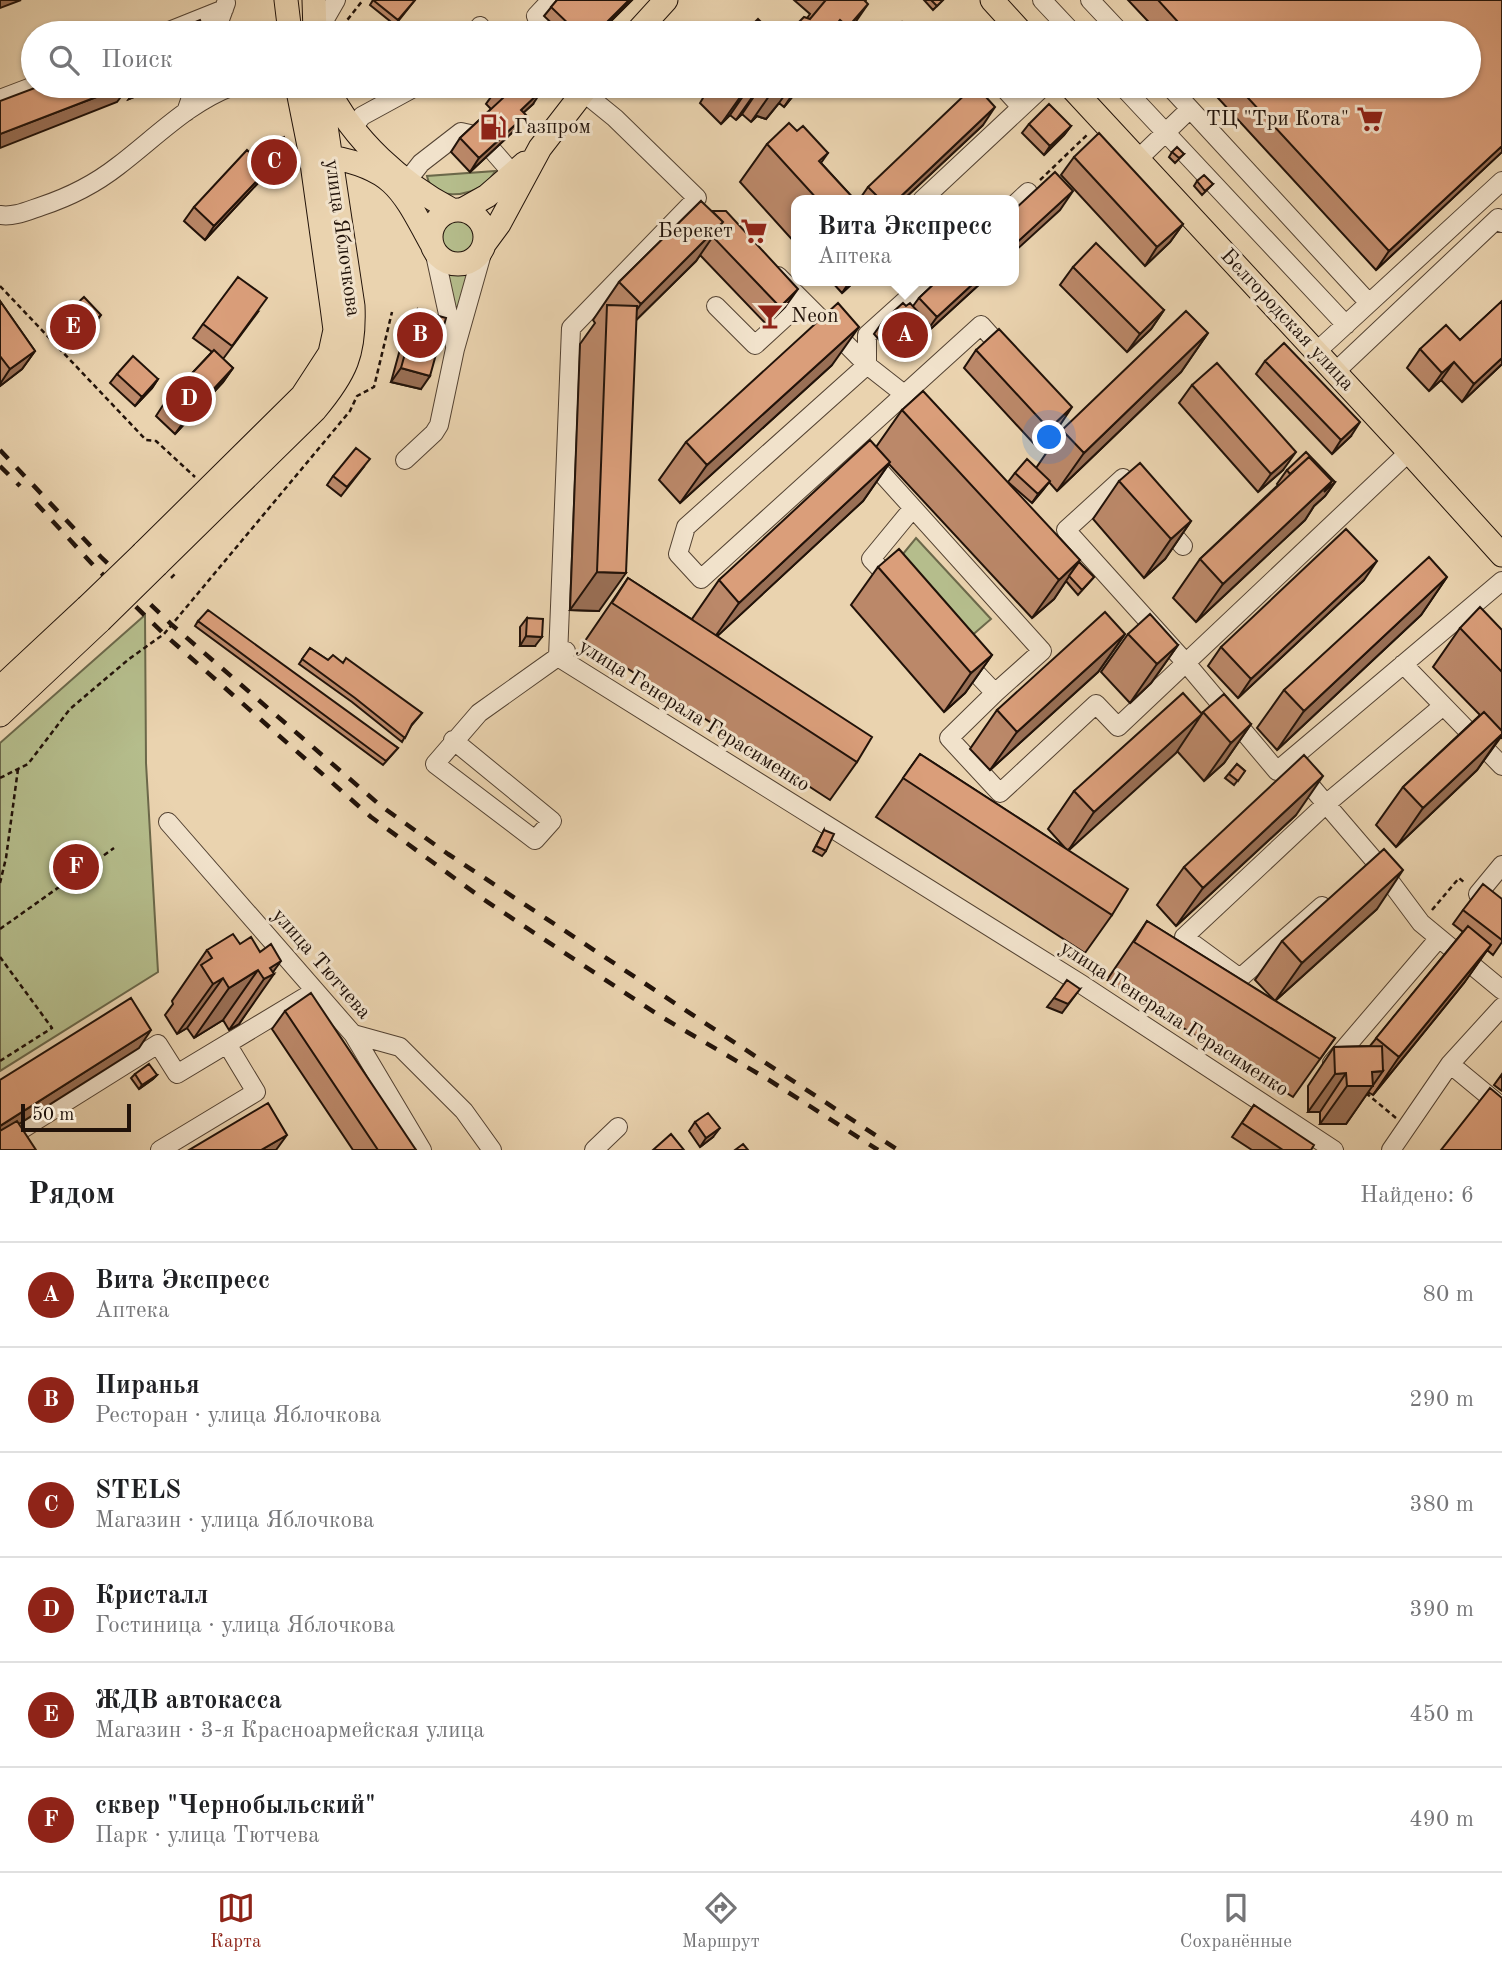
<!DOCTYPE html>
<html lang="ru">
<meta charset="utf-8">
<style>
body{margin:0;font-family:"Old Standard TT",serif;background:#f6f6f6;color:#202124}
.scale{position:absolute;left:21px;bottom:18px;width:110px;box-sizing:border-box;padding-left:7px;border:4px solid #211209;border-top:0;font-size:19px;line-height:24px;white-space:nowrap;color:#211209;-webkit-text-stroke:5px #f1e2cb;paint-order:stroke}
.you{position:absolute;left:1050px;top:438px;width:24px;height:24px;margin:-18px;border:5px solid #fff;border-radius:50%;background:#1a73e8;box-shadow:0 0 0 10px #1a73e833}
.badge{display:grid;place-items:center;width:46px;height:46px;border-radius:50%;background:#8f2418;color:#fff;font-size:23px;font-weight:700}
.pin{position:absolute;translate:-50% -50%;border:4px solid #fff;box-shadow:0 2px 7px #0006}
.popup{position:absolute;left:791px;top:195px;width:228px;height:91px;box-sizing:border-box;display:grid;place-content:center;border-radius:14px;background:#fff;filter:drop-shadow(0 2px 5px #0005);font-size:23px;white-space:nowrap;color:#757577}
.popup b{font-size:26px;color:#202124}
.popup::after{content:'';position:absolute;left:50%;top:100%;margin-left:-14px;border:14px solid transparent;border-top-color:#fff}
.list{margin:0;padding:0;list-style:none}
h2{display:flex;justify-content:space-between;align-items:center;height:91px;margin:0;padding:0 28px;font-size:30px}
h2 small{font-size:23px;font-weight:400;color:#757577}
.list li{display:grid;grid-template-columns:46px 1fr auto;gap:21px;align-items:center;box-sizing:border-box;height:105px;padding:0 28px;border-top:2px solid #e0e0e0}
.list b{display:block;font-size:26px;white-space:nowrap}
.list p{margin:0;font-size:23px;white-space:nowrap;color:#757577}
.list em{font-size:23px;font-style:normal;color:#757577}
.icon{flex:none;width:38px;height:38px;fill:none;stroke:currentColor;stroke-width:2;stroke-linecap:round;stroke-linejoin:round}
.map{position:relative;flex:none;width:1502px;height:1150px;overflow:hidden}
.search{position:absolute;background:#fff;box-shadow:0 2px 5px #0004;left:21px;right:21px;top:21px;height:77px;display:flex;align-items:center;gap:18px;box-sizing:border-box;padding:0 24px;border-radius:38px;color:#757577;font-size:26px}
.sheet{height:721px;background:#fff}
nav{display:flex;justify-content:space-around;align-items:center;box-sizing:border-box;height:98px;border-top:2px solid #e0e0e0;background:#fff;font-size:19px;color:#757577}
nav a{display:grid;justify-items:center;gap:4px}
nav .on{color:#8f2418}
.map>svg:first-child{display:block}
.green{fill:#b5bd8c;stroke:#6b684a;stroke-width:2}
.lines{fill:none;stroke-linecap:round;stroke-linejoin:round}
.minor-casing{stroke:#534232;stroke-width:20}
.major-casing{stroke:#211209;stroke-width:25}
.path{stroke:#211209;stroke-width:2.5;stroke-dasharray:5 3.5;stroke-linecap:butt}
.minor{stroke:#f1e2cb;stroke-width:18}
.major{stroke:#ead3af;stroke-width:23}
.rail{stroke:#211209;stroke-width:4.5;stroke-dasharray:12 12;stroke-linecap:butt}
.major-bridge-casing{stroke:#211209;stroke-width:25;stroke-linecap:butt}
.path-bridge{stroke:#211209;stroke-width:2.5;stroke-dasharray:5 3.5;stroke-linecap:butt}
.major-bridge{stroke:#ead3af;stroke-width:23}
.wall{fill:#bb8869;stroke:#211209;stroke-width:2}
.shaded-wall{fill:#996f55;stroke:#211209;stroke-width:2}
.building{fill:#da9e7a;stroke:#211209;stroke-width:2}
.labels{text-anchor:middle;dominant-baseline:central;stroke-width:6;stroke-linejoin:round;paint-order:stroke}
.poi-label{font-size:21px;fill:#211209;stroke:#f1e2cb;text-anchor:end}
.street-label{font-size:21px;fill:#211209;stroke:#f1e2cb}
</style>
<div class="map">
<svg width="1502" height="1150" viewBox="0 0 1502 1150">
<rect width="100%" height="100%" fill="#ead3af"/>
<filter id="stains"><feTurbulence type="fractalNoise" baseFrequency=".00286" numOctaves="4"/><feColorMatrix values="0 0 0 0 .2 0 0 0 0 .09 0 0 0 0 .02 0 0 0 .5 -.17"/></filter>
<radialGradient id="worn" r=".72"><stop offset=".6" stop-color="#630" stop-opacity="0"/><stop offset="1" stop-color="#630" stop-opacity=".3"/></radialGradient>
<!-- green -->
<path class="green" d="M496,171C492,175 489,181 485,184C470,196 432,202 427,176Z
M439 238a18 18 0 1 1 36 0a18 18 0 1 1-36 0Z
M442,266C453,271 461,270 472,266L455,316Z
M916,538L991,619L969,638L898,560Z
M145,615L146,763L158,972L0,1071V743Z"/>
<g class="lines">
<!-- minor casing -->
<g class="minor-casing">
<path id="minor" d="M1042,0L1073,33
M1090,0L1121,33
M164,33L224,9
M215,33L226,3
M317,33L336,0
M479,33L480,26
M546,33L542,29L536,16L551,0
M1002,86L1021,107
M1122,86L1346,325
M1169,86L1369,303
M583,92L615,118L697,198L571,328L558,657L1081,984L1334,1150
M0,99L34,86
M186,112L195,86
M352,129L362,116L417,86
M493,151L513,174
M1138,159L1190,109
M406,182L421,163L461,132L470,134
M922,200L1044,86
M1014,205L1028,192
M0,215C15,217 27,211 42,206C69,197 95,184 118,166C155,138 189,102 233,86
M434,250L455,346
M778,276L867,365V335L927,281
M716,306L755,345L803,301
M1316,352L1502,181
M1335,372L1498,218L1502,223
M904,394L867,365L686,527L678,554L701,579L981,325L1007,354
M867,457L1042,651L995,693L961,657
M405,460L434,433L439,425L455,349L483,250
M1134,491L1123,478L1066,530L1186,663L1277,771L1502,581
M1162,522L1183,546
M893,582L871,559L913,508
M1403,664L1502,766
M995,693L949,738L1000,793L1096,704L1118,727L1409,452
M453,740L552,821L535,840L435,764L479,713L566,651
M1298,771L1326,804L1443,706
M168,822L353,1034L422,1150
M1478,894L1502,865
M1322,906L1240,978L1184,937L1326,804L1374,860L1421,923L1502,990
M353,1034L400,1047L464,1111L492,1150
M1332,1063L1439,938
M1450,1064L1502,1107
M0,1143L158,1044L177,1074L315,991
M160,1150L256,1092L227,1044
M594,1150L618,1127
M1391,1150L1450,1064L1502,1007"/>
</g>
<!-- major casing -->
<g class="major-casing">
<path id="major" d="M286,0L290,33
M314,0L315,33
M992,0L1022,33
M636,33L666,0
M1070,86L1409,452L1502,555
M327,87C353,140 401,183 452,210
M331,157C394,169 402,190 431,243
M431 237a27 27 0 1 1 54 0a27 27 0 1 1-54 0Z
M462,210L487,196L525,163
M485,243L499,224L540,148L588,86
M143,553L302,396L330,353L335,330L332,307L311,156L297,86
M157,565L315,410C346,373 355,353 353,306L320,86
M0,688L87,607
M0,715L100,621"/>
</g>
<!-- path -->
<path class="path" d="M337,33L363,0
M1040,180L1088,134
M0,286L146,440L156,441L195,477
M0,778L28,764L70,709L129,659L164,634L350,411L357,396L374,387L392,312
M0,883L6,858L18,769
M1432,910L1459,878L1465,883
M0,929L114,848
M0,957L52,1028L0,1061
M1366,1093L1396,1118"/>
<!-- minor -->
<use href="#minor" class="minor"/>
<!-- major -->
<use href="#major" class="major"/>
<!-- rail -->
<path class="rail" d="M0,450L101,557L172,625L381,806L448,854L898,1150
M0,466L20,486
M36,503L94,566L164,634L371,817L483,899L660,1016L769,1080L878,1150"/>
<!-- major-bridge casing -->
<g class="major-bridge-casing">
<path id="major-bridge" d="M87,607L143,553
M100,621L157,565"/>
</g>
<!-- path-bridge -->
<path class="path-bridge" d="M171,578L177,572"/>
<!-- major-bridge -->
<use href="#major-bridge" class="major-bridge"/>
</g>
<!-- wall -->
<path class="wall" d="M373,0H415L395,25L370,5Z
M557,0H632L599,33H562L544,16Z
M794,0H866L848,33H790L795,26L807,18L810,14Z
M924,0H943L933,10Z
M1128,0H1502V152L1376,270L1207,86H1469V33H1159Z
M136,86H161L129,99Z
M705,86H801L784,107L779,103L766,119L757,116L751,122L742,114L736,120L730,115L721,124L700,103L703,98L699,94Z
M496,90L533,104L523,113L516,129L470,172L451,152L460,138L491,109L486,104Z
M1029,124L1071,126L1064,135L1044,155L1022,133Z
M983,125L903,200H859L868,187Z
M797,131L828,153L821,163L855,200H796V244L740,182L767,144Z
M269,141L292,165L285,174L270,179L267,170L258,183L205,240L184,221L194,207L267,169L262,150Z
M1172,152L1184,154L1175,163L1169,157Z
M1074,157L1183,224L1170,242L1145,266L1061,175Z
M1197,181L1213,184L1202,195L1194,186Z
M701,201L785,307L767,325L700,255L696,261L636,320L599,611L570,610L580,344L595,323L593,320L619,282Z
M1073,267L1164,310L1151,329L1127,352L1060,285Z
M831,281H855L842,293Z
M937,281H983L924,335L923,333L919,338L896,359L874,334L884,320L906,306H913L919,298Z
M0,301L35,351L22,369L0,386Z
M1502,301V364L1462,402L1441,380L1429,391L1407,368L1420,349L1460,340Z
M417,310L421,389L391,382L407,324Z
M258,312L223,359L233,368L223,382L175,434L156,416L165,402L212,352L193,338L203,324Z
M59,320L94,325L69,348L52,330Z
M1208,333L1181,372L1057,491L1049,482L1032,503L1008,482L1015,473L1036,468L1062,430Z
M976,350L1060,425L1037,447L964,368Z
M1265,361L1351,436L1332,454L1256,374Z
M832,365L680,503L659,480L686,442Z
M117,374L158,379L152,388L135,406L110,383Z
M1192,385L1283,470L1258,492L1179,403Z
M902,410L1079,562L1094,577L1078,595L1066,581L1054,599L1032,618L889,464L863,501L717,636L857,762L830,800L585,641L628,578L693,620L692,619L719,580L876,447Z
M363,468L341,496L327,485L333,476Z
M1287,470L1335,482L1325,496L1314,506L1305,520L1196,622L1173,598L1200,559L1278,485L1277,484Z
M1119,481L1191,521L1165,559L1144,578L1093,519Z
M878,567L992,655L965,693L944,712L851,605Z
M1447,577L1421,615L1277,750L1257,728L1284,690Z
M1364,580L1238,698L1208,666L1221,647Z
M527,618L535,646H520V627Z
M198,621L398,748L383,765L195,626Z
M1460,628L1502,630V738L1501,737L1477,770L1396,847L1376,825L1403,787L1480,715L1433,667Z
M1125,634L1098,672L990,770L970,749L997,710Z
M1128,634L1178,645L1151,683L1130,703L1101,672Z
M310,648L328,660L342,663L422,713L411,726L402,742L352,702L299,664Z
M1203,712L1251,724L1224,763L1204,781L1177,751L1068,850L1112,915L1085,953L876,817L920,754L1066,849L1048,829L1074,791Z
M1237,764L1245,771L1234,785L1225,778Z
M1296,815L1176,926L1157,905L1184,867Z
M824,830L826,851L822,856L813,851Z
M1502,899V942L1493,955L1487,950L1464,983L1373,1095L1368,1092L1346,1124H1320V1112H1308V1086L1334,1047L1370,1046L1463,932L1453,924L1463,910Z
M1377,909L1275,1001L1335,1038L1293,1097L1107,980L1147,921L1275,1001L1255,980L1282,941Z
M207,950L273,972L239,1024L229,1030L223,1020L194,1038L187,1028L177,1034L165,1015L173,1004L172,1001Z
M285,1011L416,1150H353L272,1029Z
M135,1074L157,1075L153,1079L139,1089L131,1078Z
M1502,1074V1091L1494,1085Z
M1254,1105L1311,1150H1252L1232,1137Z
M695,1122L713,1137L700,1147L689,1131Z"/>
<!-- shaded-wall -->
<path class="shaded-wall" d="M0,0H21L0,8Z
M629,0H632L599,33H596Z
M868,4L848,33H844L848,27Z
M125,86H129L117,102L0,148V134Z
M139,86H161L129,99Z
M748,86H750L730,115L721,124Z
M760,86H761L742,114L736,120Z
M776,86H791L779,103L766,119L757,116L751,122Z
M798,86H801L784,107Z
M542,90L533,104L511,124L521,110Z
M995,107L983,125L903,200H897Z
M526,115L516,129L470,172L479,158Z
M1071,126L1064,135L1044,155L1050,146Z
M1502,146V152L1376,270L1389,251Z
M292,165L285,174L270,179L276,169Z
M268,169L258,183L205,240L214,226Z
M1073,191L1060,210L1013,253V246Z
M723,222L696,261L614,342L641,304Z
M1183,224L1170,242L1145,266L1157,247Z
M850,281H855L842,293Z
M976,281H983L924,335L937,317Z
M798,289L785,307L767,325L780,307Z
M1164,310L1151,329L1127,352L1140,334Z
M101,315L94,325L69,348L76,339Z
M929,324L919,338L896,359L906,345Z
M859,327L832,365L680,503L707,465Z
M1208,333L1181,372L1057,491L1084,453Z
M35,351L22,369L0,386V384L10,369Z
M1502,358V364L1462,402L1474,384Z
M1454,362L1441,380L1429,391L1442,373Z
M233,368L223,382L175,434L185,420Z
M401,368L430,376L421,389L391,382Z
M158,379L152,388L135,406L142,397Z
M1072,407L1060,425L1037,447L1049,429Z
M1360,422L1351,436L1332,454L1341,440Z
M1296,452L1283,470L1258,492L1271,474Z
M890,462L863,501L712,641L739,603Z
M1050,481L1043,490L1032,503L1038,494Z
M1332,481L1335,482L1325,496L1314,506L1305,520L1196,622L1223,584Z
M1191,521L1165,559L1144,578L1171,539Z
M1080,560L1054,599L1032,618L1059,580Z
M1377,561L1364,580L1238,698L1251,679Z
M597,572L626,573L599,611L570,610Z
M1447,577L1421,615L1277,750L1304,711Z
M1125,634L1098,672L990,770L1017,732Z
M526,636L542,637L535,646H520Z
M1178,645L1151,683L1130,703L1157,664Z
M992,655L965,693L944,712L971,673Z
M1202,714L1176,753L1068,851L1094,812Z
M1251,724L1224,763L1204,781L1231,743Z
M1502,734L1477,770L1396,847L1423,808Z
M1323,776L1296,815L1176,926L1203,888Z
M1403,870L1377,909L1275,1001L1302,963Z
M1491,945L1464,983L1373,1095L1399,1057Z
M281,961L271,975L274,974L239,1024L229,1030L264,979L270,968Z
M258,970L223,1020L194,1038L229,988Z
M223,978L187,1028L177,1034L213,984Z
M1080,989L1062,1013L1047,1007L1054,998Z
M151,1030L139,1048L0,1136V1126Z
M1383,1071L1346,1124H1320L1347,1086L1372,1072Z
M1346,1073L1320,1112H1308L1335,1074Z
M157,1075L153,1079L139,1089L142,1085Z
M720,1128L713,1137L700,1147L706,1138Z
M287,1135L276,1150H261Z"/>
<!-- building -->
<path class="building" d="M373,0H415L398,20Z
M557,0H629L596,33H578L551,7Z
M824,0H864L868,4L848,27L840,20L831,31L833,33H795L799,29L795,26L804,17L810,19L825,1Z
M931,0H943L937,6Z
M1158,0H1502V146L1389,251L1237,86H1469V33H1188Z
M758,19L765,26L768,24L777,33H744Z
M200,20L205,33H169Z
M902,22L912,33H890Z
M40,86H125L0,134V101Z
M501,86H539L542,90L521,110L526,115L479,158L460,138L503,98L496,90Z
M974,86H976L995,107L897,200H881L868,187Z
M1049,104L1071,126L1050,146L1029,124Z
M789,123L797,131L803,126L828,153L819,161L855,200H818L767,144Z
M1099,133L1183,224L1157,247L1074,157Z
M284,137L292,165L276,169L269,141Z
M1177,147L1184,154L1179,158L1172,152Z
M247,150L268,169L214,226L194,207Z
M1055,172L1073,191L1013,246V211Z
M1204,175L1213,184L1205,191L1197,181Z
M701,201L723,222L641,304L619,282Z
M712,211H726L798,289L780,307L713,237L723,222Z
M1096,243L1164,310L1140,334L1073,267Z
M238,277L267,298L232,346L203,324Z
M937,281H976L937,317L919,298Z
M84,297L101,315L76,339L59,320Z
M0,301L35,351L10,369L0,356Z
M1502,301V358L1474,384L1454,362L1442,373L1420,349L1446,325L1460,340Z
M838,303L859,327L707,465L686,442Z
M903,303L906,306L910,303L929,324L906,345L884,320Z
M607,305L637,306L626,573L597,572Z
M417,310L446,318L430,376L401,368Z
M1186,311L1208,333L1084,453L1062,430Z
M999,329L1072,407L1049,429L976,350Z
M1284,343L1360,422L1341,440L1265,361Z
M214,350L233,368L185,420L165,402Z
M133,356L158,379L142,397L117,374Z
M1217,363L1296,452L1271,474L1192,385Z
M923,391L1080,560L1059,580L902,410Z
M870,440L890,462L739,603L719,580Z
M356,448L370,459L347,487L333,476Z
M1306,452L1335,482L1324,492L1332,481L1309,457L1290,474L1287,470Z
M1309,457L1332,481L1223,584L1200,559Z
M1027,459L1050,481L1038,494L1015,473Z
M1140,463L1191,521L1171,539L1119,481Z
M1346,529L1377,561L1251,679L1221,647Z
M899,549L992,655L971,673L878,567Z
M1429,557L1447,577L1304,711L1284,690Z
M1079,562L1094,577L1082,590L1069,576Z
M628,578L872,737L857,762L612,603Z
M1480,607L1502,630V672L1460,628Z
M208,610L398,748L386,761L198,621Z
M1105,612L1125,634L1017,732L997,710Z
M1150,614L1178,645L1157,664L1128,634Z
M527,618L543,619L542,637L526,636Z
M310,648L328,660L333,655L343,663L346,658L422,713L412,724L405,738L355,698L302,659Z
M1183,693L1202,714L1094,812L1074,791Z
M1224,694L1251,724L1231,743L1203,712Z
M1484,712L1502,731V734L1423,808L1403,787Z
M920,754L1128,889L1112,915L903,778Z
M1304,755L1323,776L1203,888L1184,867Z
M1237,764L1245,771L1238,781L1229,774Z
M824,830L834,834L826,851L816,846Z
M1384,849L1403,870L1302,963L1282,941Z
M1483,884L1502,899V940L1463,910Z
M1147,921L1335,1038L1320,1059L1134,942Z
M1468,926L1491,945L1399,1057L1376,1038Z
M233,934L240,944L251,937L260,952L271,944L281,961L270,968L274,974L264,979L258,970L229,988L223,978L213,984L201,965L212,958L207,950Z
M1067,980L1080,989L1068,1004L1054,998Z
M311,993L416,1150H378L285,1011Z
M131,998L151,1030L0,1126V1080Z
M1382,1046L1383,1071L1372,1072L1373,1086H1347L1346,1073L1335,1074L1334,1047Z
M149,1064L157,1075L142,1085L135,1074Z
M1490,1088L1502,1098V1150H1441Z
M268,1103L287,1135L261,1150H189Z
M1254,1105L1314,1145L1311,1150H1283L1242,1123Z
M708,1113L720,1128L706,1138L695,1122Z
M17,1121L36,1150H0V1131Z
M671,1134L684,1150H653Z
M743,1144L748,1150H735Z"/>
<!-- icons -->
<defs>
<g id="supermarket-bare" transform="scale(2.1)"><path d="M-6-5.5h2.5l.6 2H6L4.5 2H-2.5L-4.4-4H-6ZM-1.5 3.2a1.3 1.3 0 1 0 .1 0ZM3 3.2a1.3 1.3 0 1 0 .1 0Z" fill="#8f2418" stroke="#f1e2cb" stroke-width="2.5" paint-order="stroke"/></g>
<g id="fuel-bare" transform="scale(2.1)"><path d="M-5.5-6h7V0h2V4h1.3V-2.5L3-4.5l.8-.8L6-3V5H2.5V1h-1V6h-7ZM-4.2-4.7v3.2H.2V-4.7Z" fill="#8f2418" stroke="#f1e2cb" stroke-width="2.5" paint-order="stroke"/></g>
<g id="bar-bare" transform="scale(2.1)"><path d="M-6-5H6L.8 .8V4.5H3.5V6h-7V4.5H-.8V.8Z" fill="#8f2418" stroke="#f1e2cb" stroke-width="2.5" paint-order="stroke"/></g>
</defs>
<g fill-rule="evenodd">
<use href="#supermarket-bare" x="1370" y="119"/>
<use href="#fuel-bare" x="493" y="127"/>
<use href="#supermarket-bare" x="754" y="231"/>
<use href="#bar-bare" x="770" y="316"/>
</g>
<g class="labels">
<!-- poi labels -->
<g class="poi-label">
<text x="1349" y="119">ТЦ "Три Кота"</text>
<text x="514" y="127" text-anchor="start">Газпром</text>
<text x="733" y="231">Берекет</text>
<text x="791" y="316" text-anchor="start">Neon</text>
</g>
<!-- street labels -->
<g class="street-label">
<text transform="translate(342 238) rotate(82)">улица Яблочкова</text>
<text transform="translate(1287 320) rotate(47)">Белгородская улица</text>
<text transform="translate(694 716) rotate(32)">улица Генерала Герасименко</text>
<text transform="translate(321 964) rotate(49)">улица Тютчева</text>
<text transform="translate(1174 1019) rotate(33)">улица Генерала Герасименко</text>
</g>
</g>
<rect width="100%" height="100%" filter="url(#stains)"/>
<rect width="100%" height="100%" fill="url(#worn)"/>
</svg>
<div class="scale">50 m</div>
<div class="you"></div>
<div class="pin badge" style="left:905px;top:335px">A</div>
<div class="popup"><b>Вита Экспресс</b>Аптека</div>
<div class="pin badge" style="left:420px;top:335px">B</div>
<div class="pin badge" style="left:274px;top:162px">C</div>
<div class="pin badge" style="left:189px;top:399px">D</div>
<div class="pin badge" style="left:73px;top:327px">E</div>
<div class="pin badge" style="left:76px;top:867px">F</div>
<div class="search"><svg class="icon" aria-label="search" viewBox="0 0 24 24"><circle cx="10" cy="10" r="6"/><path d="M15 15l6 6"/></svg>Поиск</div>
</div>
<section class="sheet">
<h2>Рядом<small>Найдено: 6</small></h2>
<ul class="list">
<li><span class="badge">A</span><div><b>Вита Экспресс</b><p>Аптека</p></div><em>80 m</em></li>
<li><span class="badge">B</span><div><b>Пиранья</b><p>Ресторан · улица Яблочкова</p></div><em>290 m</em></li>
<li><span class="badge">C</span><div><b>STELS</b><p>Магазин · улица Яблочкова</p></div><em>380 m</em></li>
<li><span class="badge">D</span><div><b>Кристалл</b><p>Гостиница · улица Яблочкова</p></div><em>390 m</em></li>
<li><span class="badge">E</span><div><b>ЖДВ автокасса</b><p>Магазин · 3-я Красноармейская улица</p></div><em>450 m</em></li>
<li><span class="badge">F</span><div><b>сквер &quot;Чернобыльский&quot;</b><p>Парк · улица Тютчева</p></div><em>490 m</em></li>
</ul>
</section>
<nav>
<a class="on"><svg class="icon" aria-label="map" viewBox="0 0 24 24"><path d="M3 6l6-2 6 2 6-2v14l-6 2-6-2-6 2zM9 4v14M15 6v14"/></svg>Карта</a>
<a><svg class="icon" aria-label="directions" viewBox="0 0 24 24"><path d="M12 3l9 9-9 9-9-9zM9 14v-3h6M13 9l2 2-2 2"/></svg>Маршрут</a>
<a><svg class="icon" aria-label="saved" viewBox="0 0 24 24"><path d="M7 4h10v16l-5-4-5 4z"/></svg>Сохранённые</a>
</nav>
